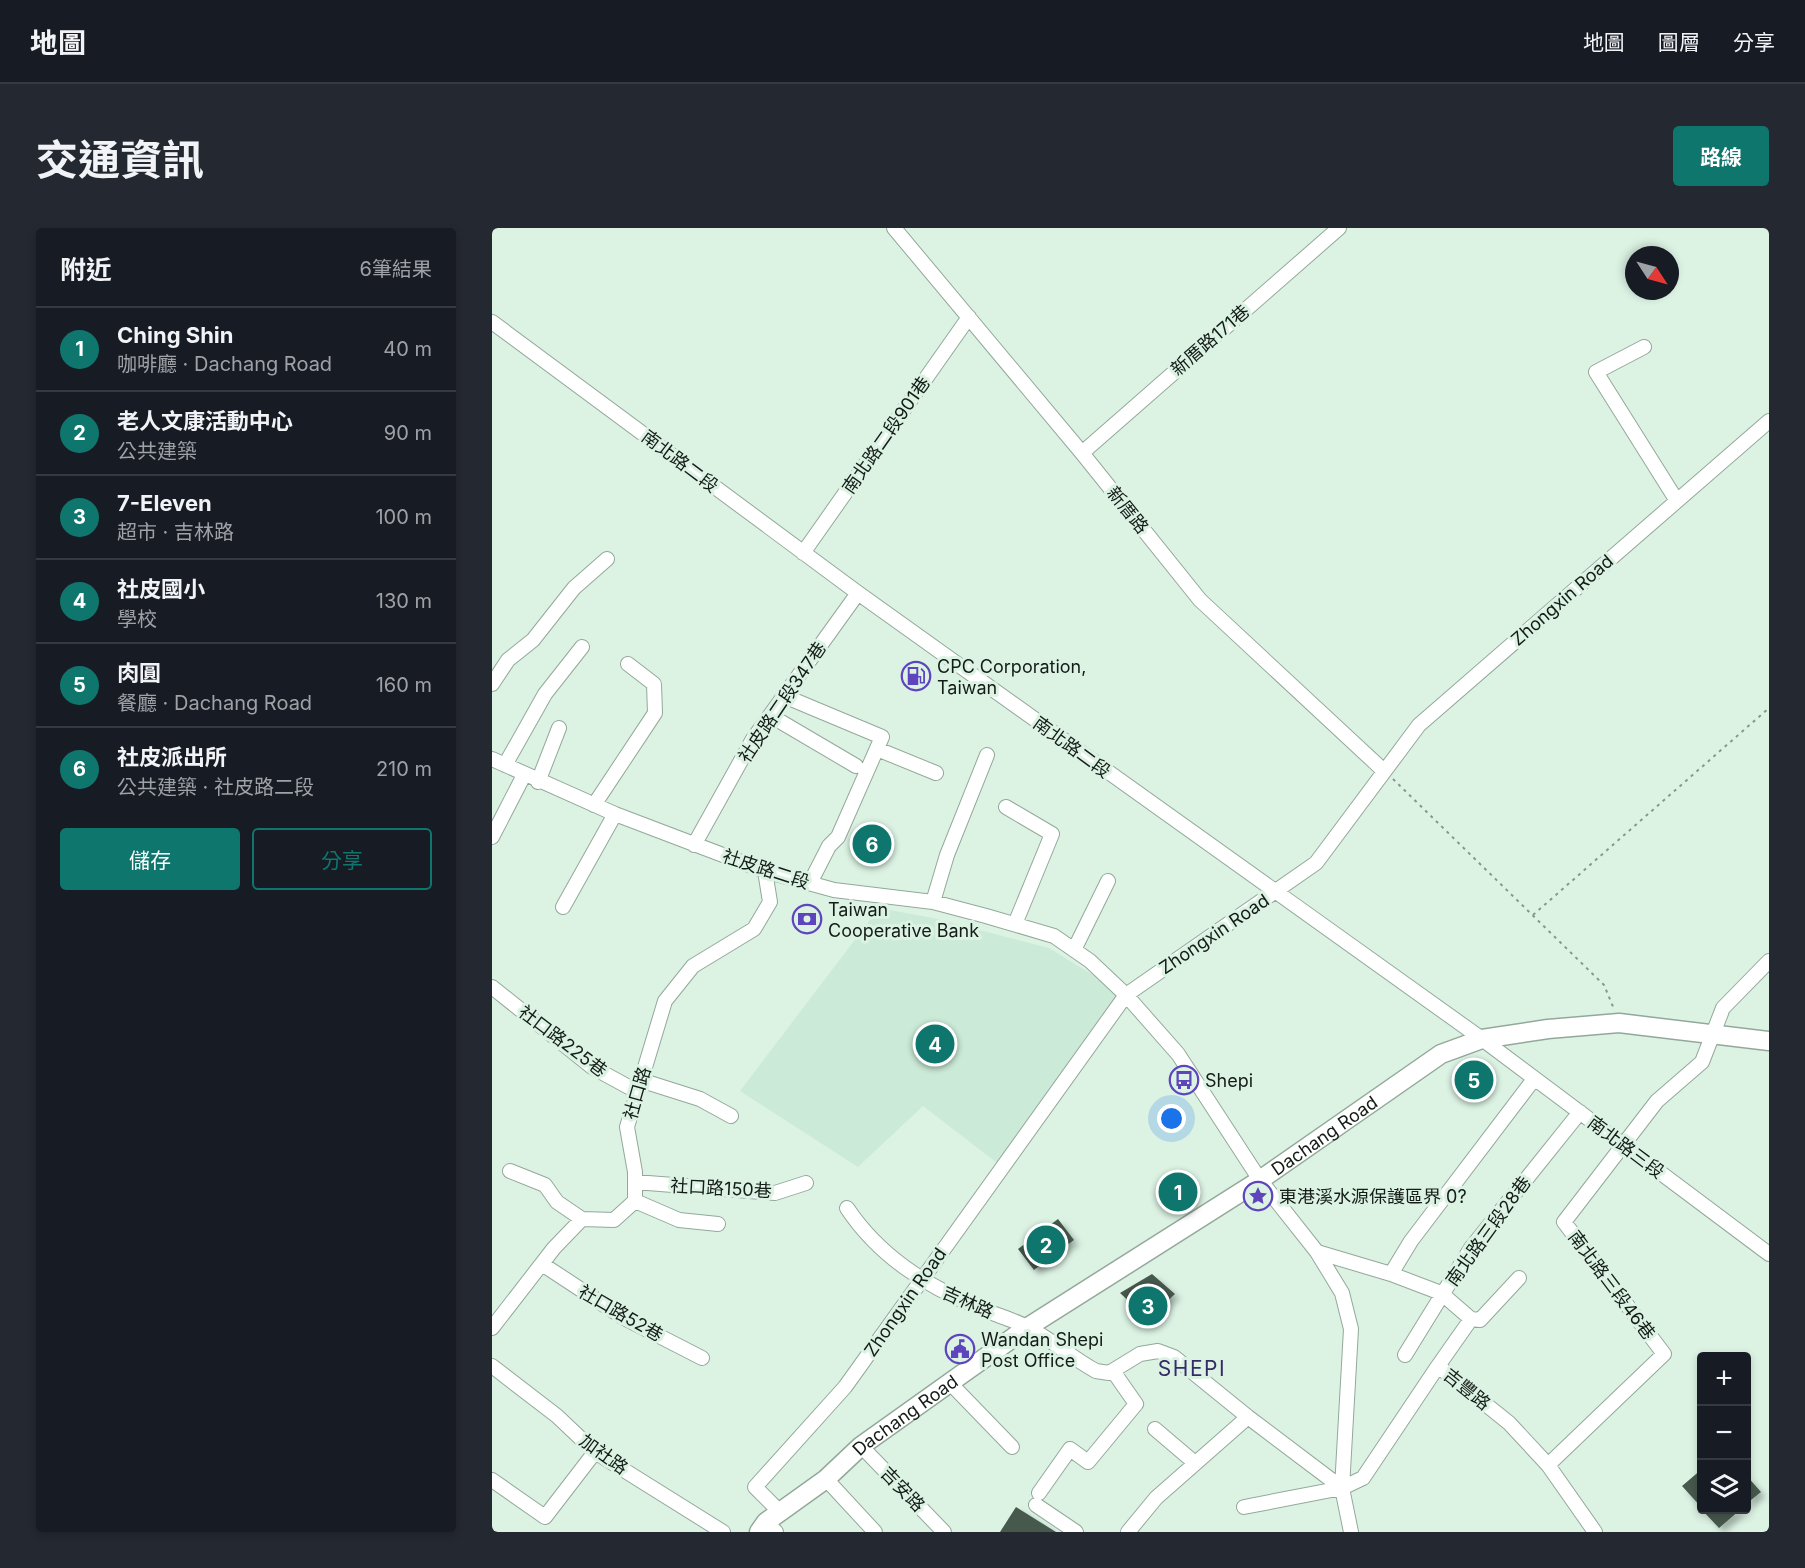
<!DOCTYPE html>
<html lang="zh-TW">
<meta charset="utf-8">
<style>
body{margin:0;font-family:Inter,"Noto Sans TC",sans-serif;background:#242831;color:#f1f3f6}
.controls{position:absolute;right:18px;bottom:18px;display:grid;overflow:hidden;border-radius:6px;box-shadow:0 3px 9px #0003}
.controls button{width:54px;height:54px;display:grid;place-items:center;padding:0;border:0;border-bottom:2px solid #363941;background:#171b24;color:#f1f3f6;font:30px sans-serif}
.compass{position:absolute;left:1133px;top:18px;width:54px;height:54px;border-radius:50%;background:#171b24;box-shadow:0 3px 9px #0003;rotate:126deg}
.you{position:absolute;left:680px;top:891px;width:21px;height:21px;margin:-15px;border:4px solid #fff;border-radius:50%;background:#1a73e8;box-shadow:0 0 0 9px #1a73e833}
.badge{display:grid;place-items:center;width:39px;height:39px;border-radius:50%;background:#0f766e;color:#fff;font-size:20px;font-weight:700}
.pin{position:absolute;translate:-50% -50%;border:3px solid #fff;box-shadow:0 2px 6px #0006}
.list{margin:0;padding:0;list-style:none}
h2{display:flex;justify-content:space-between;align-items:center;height:78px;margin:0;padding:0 24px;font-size:26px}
h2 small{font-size:20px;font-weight:400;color:#9ea1a6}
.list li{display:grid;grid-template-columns:39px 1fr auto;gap:18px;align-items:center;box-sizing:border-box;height:84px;padding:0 24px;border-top:2px solid #363941}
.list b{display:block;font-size:22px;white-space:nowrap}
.list p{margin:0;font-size:20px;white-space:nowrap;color:#9ea1a6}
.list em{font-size:20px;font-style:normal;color:#9ea1a6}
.actions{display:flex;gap:12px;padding:18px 24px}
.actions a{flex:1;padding:14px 0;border:2px solid #0f766e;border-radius:6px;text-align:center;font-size:21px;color:#0f766e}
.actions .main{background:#0f766e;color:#fff}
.icon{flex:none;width:33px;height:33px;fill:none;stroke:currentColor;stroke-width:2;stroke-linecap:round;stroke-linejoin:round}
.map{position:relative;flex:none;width:1277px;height:1304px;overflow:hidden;border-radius:6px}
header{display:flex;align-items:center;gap:36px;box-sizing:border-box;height:84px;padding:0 30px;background:#171b24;border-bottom:2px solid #363941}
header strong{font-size:28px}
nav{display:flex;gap:33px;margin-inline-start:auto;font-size:21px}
.intro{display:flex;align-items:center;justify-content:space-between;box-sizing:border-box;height:144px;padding:0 36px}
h1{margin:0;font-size:42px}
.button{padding:15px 27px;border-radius:6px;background:#0f766e;color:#fff;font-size:21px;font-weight:700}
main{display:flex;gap:36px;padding:0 36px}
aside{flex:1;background:#171b24;border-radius:6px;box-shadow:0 3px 9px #0003}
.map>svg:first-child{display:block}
.built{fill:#cbead7}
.building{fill:#46594d;filter:url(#shadow)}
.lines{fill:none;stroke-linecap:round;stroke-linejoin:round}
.minor-casing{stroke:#93a89b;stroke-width:16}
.major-casing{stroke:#93a89b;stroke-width:21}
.path{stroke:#87978d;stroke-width:2;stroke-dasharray:3 4.5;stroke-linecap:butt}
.minor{stroke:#fff;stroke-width:14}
.major{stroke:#fff;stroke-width:18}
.labels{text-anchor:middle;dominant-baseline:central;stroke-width:6;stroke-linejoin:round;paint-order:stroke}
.street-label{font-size:18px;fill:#141c17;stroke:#dcf3e4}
.poi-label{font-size:18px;fill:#141c17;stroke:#dcf3e4;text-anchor:start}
.quarter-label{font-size:21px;letter-spacing:1.5px;fill:#352b67;stroke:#dcf3e4}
</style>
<header>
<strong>地圖</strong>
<nav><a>地圖</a><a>圖層</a><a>分享</a></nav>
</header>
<div class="intro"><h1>交通資訊</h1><a class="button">路線</a></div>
<main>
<aside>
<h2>附近<small>6筆結果</small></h2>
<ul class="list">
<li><span class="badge">1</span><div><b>Ching Shin</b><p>咖啡廳 · Dachang Road</p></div><em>40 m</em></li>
<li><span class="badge">2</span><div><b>老人文康活動中心</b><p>公共建築</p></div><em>90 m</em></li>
<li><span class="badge">3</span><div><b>7-Eleven</b><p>超市 · 吉林路</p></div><em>100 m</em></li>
<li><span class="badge">4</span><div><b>社皮國小</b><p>學校</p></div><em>130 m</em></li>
<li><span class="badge">5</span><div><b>肉圓</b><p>餐廳 · Dachang Road</p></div><em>160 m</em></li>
<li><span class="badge">6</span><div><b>社皮派出所</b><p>公共建築 · 社皮路二段</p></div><em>210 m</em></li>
</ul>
<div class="actions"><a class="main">儲存</a><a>分享</a></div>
</aside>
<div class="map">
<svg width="1277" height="1304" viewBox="0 0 1277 1304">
<defs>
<filter id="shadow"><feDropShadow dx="5" dy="5" stdDeviation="3" flood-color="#0004"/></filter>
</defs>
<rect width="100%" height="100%" fill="#dcf3e4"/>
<!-- built -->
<path class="built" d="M387,680L441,690L557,720L637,769L513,941L431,878L366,939L248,863Z"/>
<!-- building -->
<path class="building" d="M679,949L701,970L691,978L671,958Z
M566,991L582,1012L542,1042L526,1021Z
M660,1046L683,1066L656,1091L628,1065Z
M1210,1241V1280L1190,1258Z
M1254,1247L1269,1264L1254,1276Z
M524,1279L564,1304H508Z
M1210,1282H1248L1227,1300Z"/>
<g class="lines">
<!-- minor casing -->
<g class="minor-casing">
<path id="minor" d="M402,0L590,225L708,372L892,543
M0,94L366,365L990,811L1277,1026
M1152,119L1104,144L1185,273
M590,225L847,0
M311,325L477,89
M0,456L16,432L41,412L82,360L115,331
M292,468L390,509L346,609L337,618L318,655
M279,488L364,538
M385,521L444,545
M0,531L123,586L273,643L342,662L441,674L494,688L562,708L598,733L634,767L686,826L768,952L825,1024L850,1065L859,1101L850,1260L859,1304
M13,537L53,466L90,419
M46,554L67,500
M102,577L163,485L162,456L136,436
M514,579L560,606L523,696
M0,609L32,547
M202,617L261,511L366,365
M441,674L455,627L495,527
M71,679L123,586
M582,722L616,653
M0,759L100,839L144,863
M148,852L208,871L239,888
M18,943L53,957L65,974L90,991
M143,954L283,965L314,955
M143,973L187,992L226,996
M355,980C387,1028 434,1058 488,1080C503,1087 520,1091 535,1099C559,1111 580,1130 604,1143L617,1145L648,1126L666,1123L682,1129L756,1189L850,1260
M825,1024L899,1046L949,1065L979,1091L946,1138L1017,1195L1056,1237L1103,1304
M50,1036L132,1090L210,1130
M899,1046L919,1013L1042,851
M979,1091L988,1092L1027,1050
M0,1100L62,1020L90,991L122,992L143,973V944L135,899L173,773L201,738L262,701L278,674L273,643
M913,1127L979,1020L1088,884
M0,1138L65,1188L103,1224L231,1304
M458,1155L520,1219
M663,1201L703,1235
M369,1218L452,1304
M1056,1237L1172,1126L1072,994L1165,873L1210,834L1231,780L1277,733
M334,1251L383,1304
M0,1252L53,1289L103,1224
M547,1265L578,1221L596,1234L644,1176L621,1143
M544,1277L584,1304
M752,1279L850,1260L871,1250L946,1138
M288,1284L263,1259L353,1159L634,767L824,635L927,497L1277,193
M274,1294L284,1304
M636,1304L664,1270L756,1189"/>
</g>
<!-- major casing -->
<g class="major-casing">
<g id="major">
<path id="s1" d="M267,1304L274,1294L334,1251L369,1218L536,1099L768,952L949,826L990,811L1056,801L1127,795L1277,813"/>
</g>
</g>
<!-- path -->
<path class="path" d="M901,551L1112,757L1122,781
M1041,687L1277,480"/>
<!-- minor -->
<use href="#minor" class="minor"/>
<!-- major -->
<use href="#major" class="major"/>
</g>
<!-- icons -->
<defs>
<g id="fuel-ring" transform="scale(1.5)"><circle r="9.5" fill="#dcf3e4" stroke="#5e45be" stroke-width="1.5"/><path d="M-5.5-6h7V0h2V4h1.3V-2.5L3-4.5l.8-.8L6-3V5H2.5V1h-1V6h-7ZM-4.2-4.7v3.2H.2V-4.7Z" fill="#5e45be"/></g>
<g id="bank-ring" transform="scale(1.5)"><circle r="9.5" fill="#dcf3e4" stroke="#5e45be" stroke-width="1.5"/><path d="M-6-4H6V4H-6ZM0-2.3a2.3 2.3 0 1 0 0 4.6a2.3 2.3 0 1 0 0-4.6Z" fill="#5e45be"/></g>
<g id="bus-ring" transform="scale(1.5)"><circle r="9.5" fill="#dcf3e4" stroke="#5e45be" stroke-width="1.5"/><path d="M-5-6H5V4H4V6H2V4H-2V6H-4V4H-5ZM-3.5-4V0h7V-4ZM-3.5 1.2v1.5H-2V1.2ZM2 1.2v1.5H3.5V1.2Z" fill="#5e45be"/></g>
<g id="sight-ring" transform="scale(1.5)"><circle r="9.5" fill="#dcf3e4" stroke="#5e45be" stroke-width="1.5"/><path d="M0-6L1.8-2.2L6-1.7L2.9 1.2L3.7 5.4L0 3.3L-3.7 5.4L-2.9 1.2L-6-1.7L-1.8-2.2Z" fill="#5e45be"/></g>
<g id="civic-ring" transform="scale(1.5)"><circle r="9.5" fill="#dcf3e4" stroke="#5e45be" stroke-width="1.5"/><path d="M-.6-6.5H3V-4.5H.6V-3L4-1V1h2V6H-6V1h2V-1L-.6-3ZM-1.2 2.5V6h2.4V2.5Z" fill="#5e45be"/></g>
</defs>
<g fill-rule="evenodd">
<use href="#fuel-ring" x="424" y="448"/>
<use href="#bank-ring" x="315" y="691"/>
<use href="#bus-ring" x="692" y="852"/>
<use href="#sight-ring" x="766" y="968"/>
<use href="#civic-ring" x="468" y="1121"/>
</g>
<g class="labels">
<!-- street labels -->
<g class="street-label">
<text transform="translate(718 112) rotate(-41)">新厝路171巷</text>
<text transform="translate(394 207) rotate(-55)">南北路二段901巷</text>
<text transform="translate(188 233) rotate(37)">南北路二段</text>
<text transform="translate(636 282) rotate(51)">新厝路</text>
<text transform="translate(1070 372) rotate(-41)">Zhongxin Road</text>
<text transform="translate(290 474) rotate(-56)">社皮路二段347巷</text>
<text transform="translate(580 519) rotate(36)">南北路二段</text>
<text transform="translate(274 641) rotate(18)">社皮路二段</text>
<text transform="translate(722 706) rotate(-34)">Zhongxin Road</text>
<text transform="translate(71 813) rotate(37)">社口路225巷</text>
<text transform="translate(145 865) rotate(-74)">社口路</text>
<text stroke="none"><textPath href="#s1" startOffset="692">Dachang Road</textPath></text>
<text transform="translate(1134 919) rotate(37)">南北路三段</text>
<text transform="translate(229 960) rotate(3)">社口路150巷</text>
<text transform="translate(996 1003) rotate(-54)">南北路三段28巷</text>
<text transform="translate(1120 1057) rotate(53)">南北路三段46巷</text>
<text transform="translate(413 1074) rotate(-55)">Zhongxin Road</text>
<text transform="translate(476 1074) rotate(24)">吉林路</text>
<text transform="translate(129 1085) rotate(30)">社口路52巷</text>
<text transform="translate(975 1161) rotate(39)">吉豐路</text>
<text stroke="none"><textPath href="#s1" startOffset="188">Dachang Road</textPath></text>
<text transform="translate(112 1226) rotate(36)">加社路</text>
<text transform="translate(411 1261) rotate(46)">吉安路</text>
</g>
<!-- poi labels -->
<g class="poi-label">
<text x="445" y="438">CPC Corporation,<tspan x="445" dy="21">Taiwan</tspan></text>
<text x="336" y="681">Taiwan<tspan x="336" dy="21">Cooperative Bank</tspan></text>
<text x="713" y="852">Shepi</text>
<text x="787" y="968">東港溪水源保護區界 0?</text>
<text x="489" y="1111">Wandan Shepi<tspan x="489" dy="21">Post Office</tspan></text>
</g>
<!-- quarter labels -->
<g class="quarter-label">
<text x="700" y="1140">SHEPI</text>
</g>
</g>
</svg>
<div class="controls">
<button>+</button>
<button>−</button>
<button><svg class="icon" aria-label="layers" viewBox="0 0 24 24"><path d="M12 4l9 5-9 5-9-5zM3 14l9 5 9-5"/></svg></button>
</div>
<svg class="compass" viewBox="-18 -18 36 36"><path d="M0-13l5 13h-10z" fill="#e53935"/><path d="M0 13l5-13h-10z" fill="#9ea1a6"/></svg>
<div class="you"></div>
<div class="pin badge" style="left:686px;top:964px">1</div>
<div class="pin badge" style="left:554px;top:1017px">2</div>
<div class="pin badge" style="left:656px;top:1078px">3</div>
<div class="pin badge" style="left:443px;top:816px">4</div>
<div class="pin badge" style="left:982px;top:852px">5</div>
<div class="pin badge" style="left:380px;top:616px">6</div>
</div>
</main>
